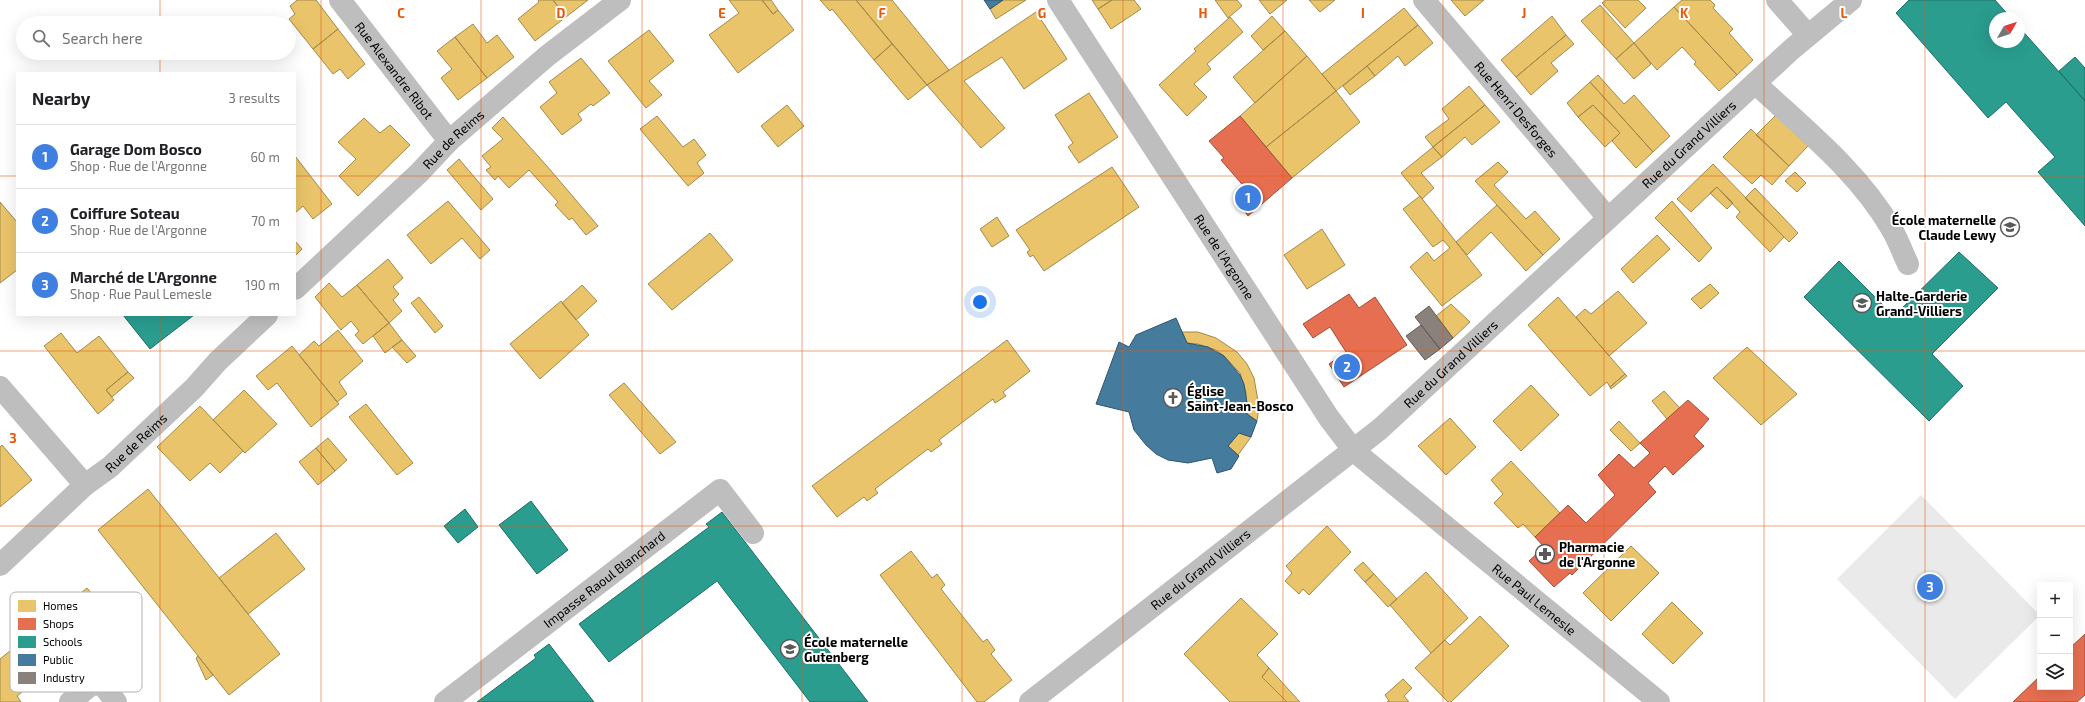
<!DOCTYPE html>
<meta charset="utf-8">
<style>
body{margin:0;font-family:"Exo 2",sans-serif;background:#f6f6f6;color:#202124}
.controls{position:absolute;right:12px;bottom:12px;display:grid;overflow:hidden;border-radius:0px;box-shadow:0 4px 16px #0002}
.controls button{width:36px;height:36px;display:grid;place-items:center;padding:0;border:0;border-bottom:1px solid #e0e0e0;background:#fff;color:#202124;font:20px sans-serif}
.compass{position:absolute;left:1989px;top:12px;width:36px;height:36px;border-radius:50%;background:#fff;box-shadow:0 4px 16px #0002;rotate:51deg}
.you{position:absolute;left:980px;top:302px;width:14px;height:14px;margin:-10px;border:3px solid #fff;border-radius:50%;background:#1a73e8;box-shadow:0 0 0 6px #1a73e833}
.badge{display:grid;place-items:center;width:26px;height:26px;border-radius:50%;background:#db2777;color:#fff;font-size:13px;font-weight:700}
.pin{position:absolute;translate:-50% -50%;border:2px solid #fff;box-shadow:0 1px 4px #0006}
.list{margin:0;padding:0;list-style:none}
h2{display:flex;justify-content:space-between;align-items:center;height:52px;margin:0;padding:0 16px;font-size:17px}
h2 small{font-size:13px;font-weight:400;color:#757577}
.list li{display:grid;grid-template-columns:26px 1fr auto;gap:12px;align-items:center;box-sizing:border-box;height:64px;padding:0 16px;border-top:1px solid #e0e0e0}
.list b{display:block;font-size:15px;white-space:nowrap}
.list p{margin:0;font-size:13px;white-space:nowrap;color:#757577}
.list em{font-size:13px;font-style:normal;color:#757577}
.icon{flex:none;width:22px;height:22px;fill:none;stroke:currentColor;stroke-width:2;stroke-linecap:round;stroke-linejoin:round}
.map{position:relative;flex:none;width:2085px;height:702px;overflow:hidden}
.search{position:absolute;background:#fff;box-shadow:0 4px 16px #0002;left:16px;top:16px;width:280px;height:44px;display:flex;align-items:center;gap:10px;box-sizing:border-box;padding:0 14px;border-radius:22px;color:#757577;font-size:15px}
.panel{position:absolute;background:#fff;box-shadow:0 4px 16px #0002;left:16px;top:72px;width:280px;height:244px;border-radius:0px}
.map>svg:first-child{display:block}
.green{fill:#eaeaea}
.homes{fill:#e9c46a;stroke:#a3894a}
.shops{fill:#e76f51;stroke:#a24e39}
.schools{fill:#2a9d8f;stroke:#1d6e64}
.public{fill:#457b9d;stroke:#30566e}
.industry{fill:#8a817c;stroke:#615a57}
.lines{fill:none;stroke-linecap:round;stroke-linejoin:round}
.minor{stroke:#bebebe;stroke-width:22}
.grid{fill:none;stroke:#e8590c;stroke-width:1;stroke-opacity:0.55}
.labels{text-anchor:middle;dominant-baseline:central;stroke-width:4;stroke-linejoin:round;paint-order:stroke}
.street-label{font-size:13px;fill:#000;stroke:#fff}
.poi-label{font-size:13px;font-weight:bold;fill:#000;stroke:#fff;text-anchor:start}
.key{fill:#fff;stroke:#b2b2b2;stroke-width:1}
.key-label{font-size:11px;fill:#000}
.grid-label{font-size:13px;text-anchor:middle;font-weight:bold;fill:#e8590c;stroke:#fff;stroke-width:4;stroke-linejoin:round;paint-order:stroke}
</style>
<div class="map">
<svg width="2085" height="702" viewBox="0 0 2085 702">
<rect width="100%" height="100%" fill="#fff"/>
<!-- green -->
<path class="green" d="M1921,495L2040,615L1955,699L1837,579Z"/>
<!-- homes -->
<path class="homes" d="M297,0H316L338,29L313,49L289,19L295,14L290,6Z
M538,0H553L566,17L535,41L518,19L539,2Z
M553,0H588L566,17Z
M729,0H762L773,14L778,10L794,30L738,73L709,35L739,13Z
M762,0H771L778,10L773,14Z
M820,0H856L892,44L874,60L832,9L830,11Z
M856,0H892L949,70L927,85Z
M1003,0H1026L996,19L990,9Z
M1092,0H1112L1098,9Z
M1112,0H1134L1141,9L1111,29L1098,9Z
M1215,0H1237L1242,6L1228,18Z
M1259,0H1287L1270,14Z
M1309,0H1335L1320,12Z
M1451,0H1484L1465,16Z
M1606,0H1638L1646,8L1625,28L1602,3Z
M1682,0H1710L1715,5L1713,8L1733,29L1729,33L1753,60L1737,75L1674,7Z
M1600,5L1634,43L1616,59L1581,21Z
M1674,7L1737,75L1719,91L1694,64L1696,62L1682,47L1657,70L1634,43Z
M1404,8L1418,25L1336,91L1322,74Z
M1036,12L1067,59L1024,89L1002,57L964,81L1005,128L981,148L927,85Z
M1272,16L1285,31L1263,50L1251,36Z
M1552,16L1566,35L1516,77L1501,60Z
M1230,17L1243,32L1207,64L1211,69L1194,84L1207,97L1187,116L1159,85L1196,51L1194,49Z
M473,24L487,43L497,35L514,57L487,78L455,37Z
M1418,25L1433,43L1405,66L1398,56L1375,76L1367,66Z
M338,29L365,64L348,79L340,69L333,74L313,49Z
M649,30L674,61L649,81L662,95L646,108L608,61Z
M1285,31L1307,56L1255,103L1233,77Z
M1566,35L1574,44L1551,63L1558,71L1531,95L1516,77Z
M455,37L487,78L458,100L441,78L452,69L437,51Z
M1634,43L1651,64L1634,79L1616,59Z
M892,44L927,85L908,100L874,60Z
M1307,56L1336,91L1266,147L1240,116Z
M581,58L610,93L593,106L591,104L578,114L582,120L562,135L540,107L557,93L549,82Z
M1367,66L1375,76L1350,95L1343,86Z
M1598,75L1624,104L1634,95L1670,136L1653,152L1590,82Z
M1590,82L1653,152L1636,168L1612,141L1620,133L1593,105L1578,117L1567,103Z
M1469,86L1485,105L1433,147L1425,137L1449,119L1442,109Z
M1336,91L1360,122L1292,178L1266,147Z
M1089,93L1118,137L1079,163L1068,147L1073,143L1055,115Z
M787,105L804,126L778,147L761,126Z
M1485,105L1500,122L1472,145L1465,137L1442,157L1433,147Z
M1593,105L1620,133L1605,147L1578,117Z
M1776,115L1808,146L1789,166L1756,135Z
M657,116L683,147L694,139L706,155L697,163L704,173L688,186L640,129Z
M503,117L546,165L598,226L586,235L572,218L569,220L555,205L558,202L529,170L509,188L498,176L495,180L486,170L491,167L482,156L503,139L492,128Z
M364,118L380,133L390,125L410,145L358,196L339,176L356,159L338,142Z
M1751,129L1789,166L1772,185L1761,175L1752,184L1723,157Z
M1433,147L1442,157L1421,173L1434,188L1422,199L1401,173Z
M295,156L332,204L313,219L303,206L295,213Z
M459,159L493,199L481,210L447,170Z
M1498,162L1508,172L1494,185L1526,219L1535,211L1560,239L1543,255L1475,181Z
M1713,164L1784,237L1770,252L1736,217L1740,212L1717,187L1691,212L1677,199Z
M1112,167L1139,207L1044,271L1033,255L1030,257L1027,252L1030,250L1016,230Z
M1795,172L1806,183L1797,192L1785,181Z
M1717,187L1733,203L1727,209L1710,193Z
M1755,188L1798,233L1789,242L1745,198Z
M1420,196L1482,275L1442,306L1410,267L1427,252L1434,261L1450,248L1443,240L1433,247L1403,209Z
M448,201L490,250L480,259L462,238L431,264L407,235Z
M1672,201L1712,248L1699,262L1655,218Z
M0,202L17,222V270L0,283Z
M1497,205L1543,255L1526,271L1491,232L1467,255L1456,242Z
M997,217L1009,236L992,247L980,229Z
M1322,229L1345,265L1307,289L1284,255Z
M710,233L733,260L672,310L648,284Z
M1657,235L1670,249L1633,283L1621,269Z
M295,241L302,249L295,256Z
M388,259L403,278L393,287L399,294L393,300L402,311L389,323L357,285Z
M329,283L342,297L357,285L389,323L363,344L355,335L359,331L351,321L341,330L315,297Z
M1710,284L1719,293L1701,309L1691,299Z
M582,285L597,301L576,320L562,303Z
M1618,291L1647,323L1609,356L1576,317L1585,309L1591,314Z
M419,297L443,326L435,333L411,303Z
M1558,297L1625,374L1610,387L1607,382L1590,396L1528,325Z
M561,301L589,335L540,379L510,344Z
M1451,304L1470,322L1453,338L1436,316Z
M389,323L402,340L385,353L373,336Z
M338,330L363,361L339,382L347,394L337,402L299,355L314,341L319,346Z
M1182,332H1198L1216,338L1237,352L1247,364L1254,378L1259,407L1257,421L1247,414L1246,392L1240,373L1224,356L1216,350L1198,344L1187,343Z
M61,333L77,353L99,336L128,372L106,390L114,400L98,414L44,346Z
M402,340L416,356L407,363L392,347Z
M1007,340L1030,371L1003,392L1006,396L995,403L993,399L939,440L942,444L931,452L928,449L875,489L878,493L867,501L864,497L837,517L812,486Z
M292,346L339,404L311,427L277,383L268,390L256,376Z
M1747,347L1797,394L1761,425L1713,378Z
M128,372L134,378L112,397L106,390Z
M1625,374L1627,376L1611,389L1610,387Z
M624,383L676,442L660,454L609,395Z
M1531,385L1559,415L1521,451L1493,421Z
M244,390L277,424L245,453L213,420Z
M1664,391L1680,408L1667,419L1652,401Z
M366,404L413,463L397,475L349,417Z
M200,406L243,451L220,473L210,463L190,481L157,447Z
M1450,418L1476,447L1446,475L1418,446Z
M1619,421L1640,443L1631,451L1610,430Z
M1239,433L1251,437L1238,455L1228,446Z
M328,438L347,460L335,471L316,448Z
M2,445L32,480L0,507V447Z
M316,448L335,471L318,485L299,462Z
M1511,461L1560,513L1535,537L1523,524L1518,528L1494,503L1503,494L1491,480Z
M148,489L280,654L229,695L98,530Z
M1327,526L1351,552L1309,595L1303,589L1299,594L1285,581L1292,573L1286,566Z
M276,533L305,569L248,614L219,578Z
M1631,546L1659,573L1611,621L1583,593Z
M911,551L932,578L937,574L945,585L941,589L983,642L987,639L995,650L991,654L1012,680L984,702H977L880,575Z
M1363,562L1374,574L1365,582L1354,570Z
M1426,572L1468,618L1431,653L1390,605Z
M1374,574L1397,599L1388,607L1365,582Z
M87,588L113,619L83,642L88,648L76,657L72,652L17,696L21,702H0V659Z
M1241,598L1278,634L1257,655L1269,668L1262,677L1287,702H1230L1184,654Z
M1672,602L1703,633L1673,664L1642,634Z
M1480,616L1509,646L1451,702H1448L1415,668L1445,640L1450,645Z
M198,656L213,675L206,680L196,658Z
M1269,668L1300,702H1287L1262,677Z
M1403,679L1412,688L1404,696L1409,702H1387L1389,701L1385,695Z"/>
<!-- shops -->
<path class="shops" d="M1240,116L1292,178L1248,216L1236,199L1247,190L1221,160L1224,158L1209,141Z
M1349,294L1359,308L1375,297L1407,345L1344,387L1329,364L1346,352L1330,327L1313,338L1303,324Z
M1688,400L1709,419L1694,436L1704,446L1673,475L1665,466L1648,483L1656,492L1572,575L1570,573L1554,587L1529,561L1544,547L1535,537L1568,505L1586,523L1615,495L1598,475L1619,454L1634,468L1650,453L1640,443Z
M2085,634V695L2077,702H2013L2040,676V687H2070V648Z"/>
<!-- schools -->
<path class="schools" d="M1909,0H1995L2011,18H1995V42H2019V27L2085,101V226L2038,172L2055,157L2006,102L1988,118L1896,13Z
M2075,57L2085,68V101L2059,71Z
M1959,252L1998,288L1932,354L1963,386L1929,421L1804,297L1839,261L1894,316Z
M123,315H194L150,349Z
M531,501L568,550L537,574L499,525Z
M465,509L478,527L458,543L444,526Z
M722,512L868,702H810L717,581L609,662L579,624L709,527L706,524Z
M549,644L594,702H477L536,658L534,655Z"/>
<!-- public -->
<path class="public" d="M984,0H1003L990,9Z
M1176,318L1187,343L1208,347L1224,356L1240,375L1244,384L1247,403V414L1257,421L1251,437L1239,433L1228,446L1239,456L1231,469L1217,473L1212,458L1188,463L1168,460L1156,454L1146,445L1134,430L1129,412L1096,404L1119,342L1129,347L1136,335Z"/>
<!-- industry -->
<path class="industry" d="M1429,306L1453,338L1440,349L1415,317Z
M1421,325L1440,349L1425,360L1406,336Z"/>
<g class="lines">
<!-- minor -->
<g class="minor">
<path id="s1" d="M340,0L449,141"/>
<path id="s2" d="M1058,0L1329,418L1354,451L1659,702"/>
<path id="s3" d="M1424,0L1608,218"/>
<path d="M1777,0L1808,35"/>
<path d="M1755,83C1803,128 1858,171 1891,228C1898,239 1902,252 1908,264"/>
<path id="s4" d="M295,289L419,173L449,141L547,56L620,0"/>
<path d="M0,387L85,485"/>
<path id="s5" d="M0,565L85,485L110,467L194,388L218,361L267,315"/>
<path d="M70,702L91,685L102,684L116,702"/>
<path id="s6" d="M445,702L720,490L753,533"/>
<path id="s7" d="M1030,702L1380,429L1792,49L1851,0"/>
</g>
</g>
<!-- grid -->
<path class="grid" d="M160,0V23M321,0V702M481,0V702M642,0V702M802,0V702M962,0V702M1123,0V702M1283,0V702M1443,0V702M1604,0V702M1764,0V702M1925,0V702M160,53V73M0,176H17M295,176H2085M160,315V702M0,351H2085M0,526H2085"/>
<!-- icons -->
<defs>
<g id="school-ring" transform="scale(1)"><circle r="9.5" fill="#fff" stroke="#595959" stroke-width="1.5"/><path d="M0-5L7-2L0 1L-7-2ZM-4 1L0 2.5L4 1V4Q0 6-4 4Z" fill="#595959"/></g>
<g id="church-ring" transform="scale(1)"><circle r="9.5" fill="#fff" stroke="#595959" stroke-width="1.5"/><path d="M-1.2-6h2.4v3.5h3.3v2.4h-3.3V6h-2.4V-.1h-3.3v-2.4h3.3Z" fill="#595959"/></g>
<g id="pharmacy-ring" transform="scale(1)"><circle r="9.5" fill="#fff" stroke="#595959" stroke-width="1.5"/><path d="M-2-6h4v4h4v4h-4v4h-4v-4h-4v-4h4Z" fill="#595959"/></g>
</defs>
<g fill-rule="evenodd">
<use href="#school-ring" x="2010" y="227"/>
<use href="#school-ring" x="1862" y="303"/>
<use href="#church-ring" x="1173" y="398"/>
<use href="#pharmacy-ring" x="1545" y="554"/>
<use href="#school-ring" x="790" y="649"/>
</g>
<g class="labels">
<!-- street labels -->
<g class="street-label">
<text stroke="none"><textPath href="#s1" startOffset="89">Rue Alexandre Ribot</textPath></text>
<text stroke="none"><textPath href="#s3" startOffset="143">Rue Henri Desforges</textPath></text>
<text stroke="none"><textPath href="#s4" startOffset="218">Rue de Reims</textPath></text>
<text stroke="none"><textPath href="#s7" startOffset="864">Rue du Grand Villiers</textPath></text>
<text stroke="none"><textPath href="#s2" startOffset="306">Rue de l'Argonne</textPath></text>
<text stroke="none"><textPath href="#s7" startOffset="540">Rue du Grand Villiers</textPath></text>
<text stroke="none"><textPath href="#s5" startOffset="183">Rue de Reims</textPath></text>
<text stroke="none"><textPath href="#s7" startOffset="216">Rue du Grand Villiers</textPath></text>
<text stroke="none"><textPath href="#s6" startOffset="201">Impasse Raoul Blanchard</textPath></text>
<text stroke="none"><textPath href="#s2" startOffset="773">Rue Paul Lemesle</textPath></text>
</g>
<!-- poi labels -->
<g class="poi-label">
<text x="1996" y="220" text-anchor="end">École maternelle<tspan x="1996" dy="15">Claude Lewy</tspan></text>
<text x="1876" y="296">Halte-Garderie<tspan x="1876" dy="15">Grand-Villiers</tspan></text>
<text x="1187" y="391">Église<tspan x="1187" dy="15">Saint-Jean-Bosco</tspan></text>
<text x="1559" y="547">Pharmacie<tspan x="1559" dy="15">de l'Argonne</tspan></text>
<text x="804" y="642">École maternelle<tspan x="804" dy="15">Gutenberg</tspan></text>
</g>
</g>
<!-- legend -->
<rect x="10" y="592" width="132" height="100" rx="6" class="key"/>
<rect x="18" y="600" width="18" height="12" fill="#e9c46a"/>
<rect x="18" y="618" width="18" height="12" fill="#e76f51"/>
<rect x="18" y="636" width="18" height="12" fill="#2a9d8f"/>
<rect x="18" y="654" width="18" height="12" fill="#457b9d"/>
<rect x="18" y="672" width="18" height="12" fill="#8a817c"/>
<g class="key-label">
<text x="43" y="610">Homes</text>
<text x="43" y="628">Shops</text>
<text x="43" y="646">Schools</text>
<text x="43" y="664">Public</text>
<text x="43" y="682">Industry</text>
</g>
<g class="grid-label">
<text x="401" y="18">C</text>
<text x="561" y="18">D</text>
<text x="722" y="18">E</text>
<text x="882" y="18">F</text>
<text x="1042" y="18">G</text>
<text x="1203" y="18">H</text>
<text x="1363" y="18">I</text>
<text x="1524" y="18">J</text>
<text x="1684" y="18">K</text>
<text x="1844" y="18">L</text>
<text x="13" y="443">3</text>
</g>
</svg>
<div class="controls">
<button>+</button>
<button>−</button>
<button><svg class="icon" aria-label="layers" viewBox="0 0 24 24"><path d="M12 4l9 5-9 5-9-5zM3 14l9 5 9-5"/></svg></button>
</div>
<svg class="compass" viewBox="-18 -18 36 36"><path d="M0-13l5 13h-10z" fill="#e53935"/><path d="M0 13l5-13h-10z" fill="#757577"/></svg>
<div class="you"></div>
<div class="pin badge" style="left:1248px;top:198px;background:#3f7fe0">1</div>
<div class="pin badge" style="left:1347px;top:367px;background:#3f7fe0">2</div>
<div class="pin badge" style="left:1930px;top:587px;background:#3f7fe0">3</div>
<div class="search"><svg class="icon" aria-label="search" viewBox="0 0 24 24"><circle cx="10" cy="10" r="6"/><path d="M15 15l6 6"/></svg>Search here</div>
<section class="panel">
<h2>Nearby<small>3 results</small></h2>
<ul class="list">
<li><span class="badge" style="background:#3f7fe0">1</span><div><b>Garage Dom Bosco</b><p>Shop · Rue de l'Argonne</p></div><em>60 m</em></li>
<li><span class="badge" style="background:#3f7fe0">2</span><div><b>Coiffure Soteau</b><p>Shop · Rue de l'Argonne</p></div><em>70 m</em></li>
<li><span class="badge" style="background:#3f7fe0">3</span><div><b>Marché de L'Argonne</b><p>Shop · Rue Paul Lemesle</p></div><em>190 m</em></li>
</ul>
</section>
</div>
